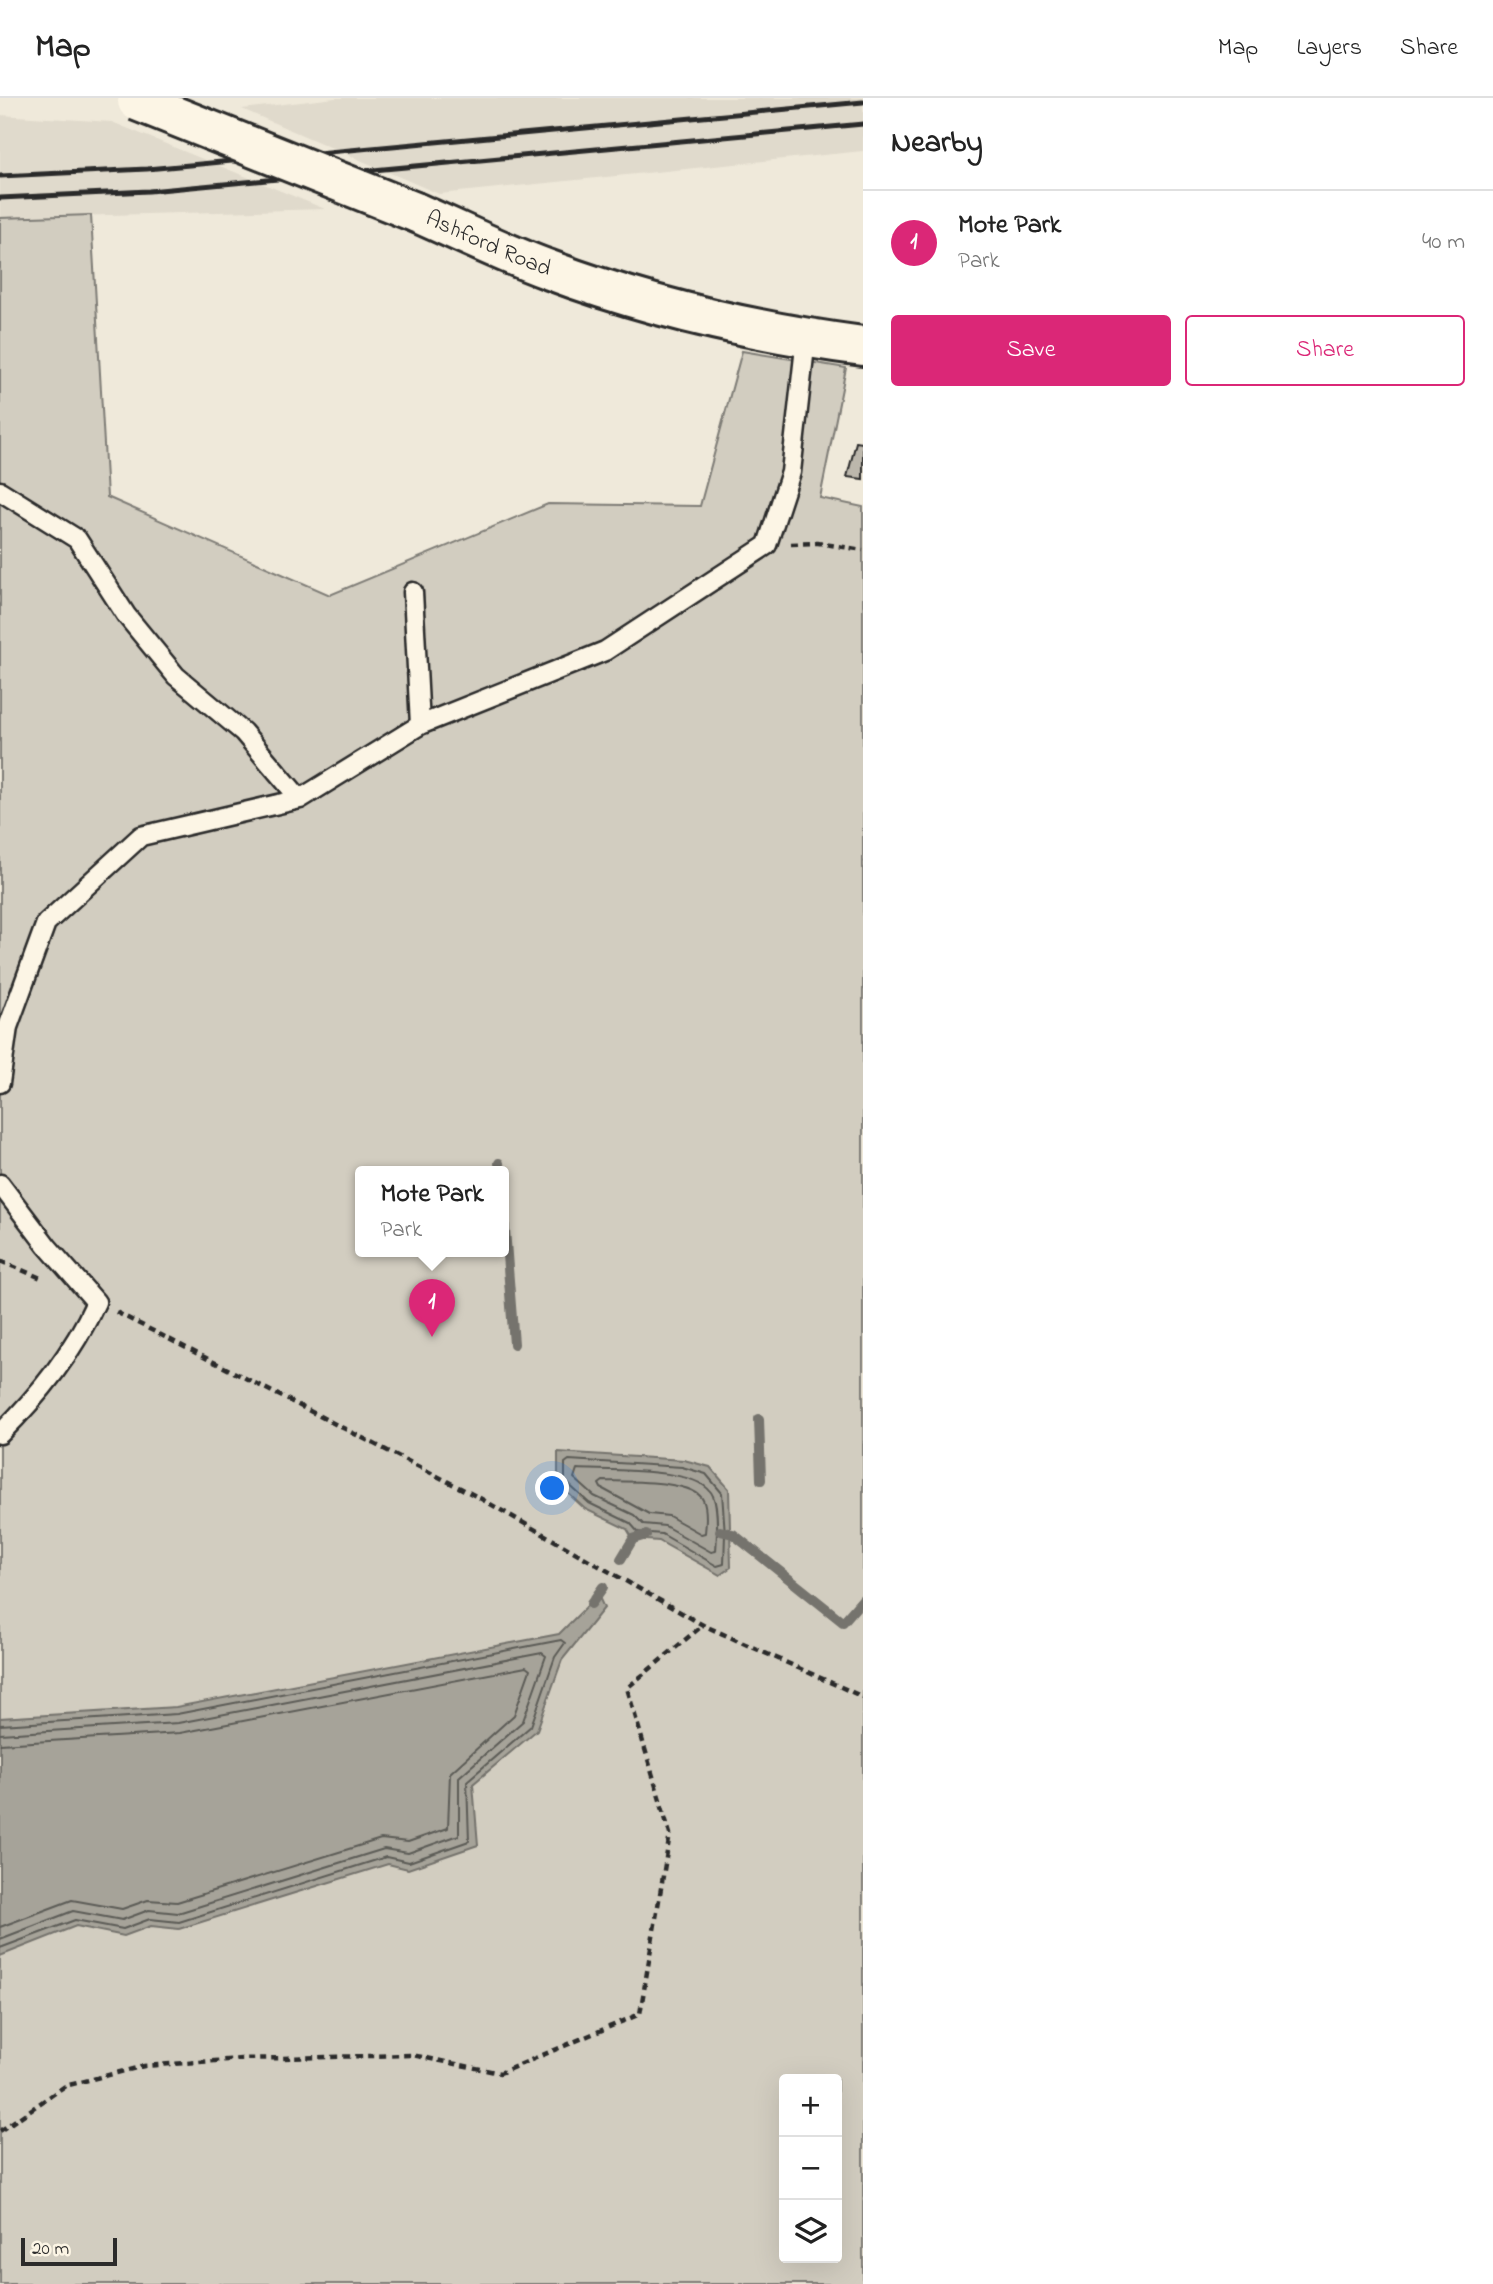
<!DOCTYPE html>
<meta charset="utf-8">
<style>
body{margin:0;font-family:"Indie Flower",sans-serif;background:#f6f6f6;color:#222}
.controls{position:absolute;right:21px;bottom:21px;display:grid;overflow:hidden;border-radius:7px;box-shadow:0 7px 28px #0002}
.controls button{width:63px;height:63px;display:grid;place-items:center;padding:0;border:0;border-bottom:2px solid #e0e0e0;background:#fff;color:#222;font:35px sans-serif}
.scale{position:absolute;left:21px;bottom:18px;width:96px;box-sizing:border-box;padding-left:7px;border:4px solid #2b2b2b;border-top:0;font-size:19px;line-height:24px;white-space:nowrap;color:#2b2b2b;-webkit-text-stroke:5px #fcf5e5;paint-order:stroke}
.you{position:absolute;left:553px;top:1391px;width:24px;height:24px;margin:-18px;border:5px solid #fff;border-radius:50%;background:#1a73e8;box-shadow:0 0 0 10px #1a73e833}
.badge{display:grid;place-items:center;width:46px;height:46px;border-radius:50%;background:#db2777;color:#fff;font-size:23px;font-weight:700}
.pin{position:absolute;translate:-50% -58px;filter:drop-shadow(0 2px 4px #0008)}
.pin::after{content:'';position:absolute;top:37px;width:24px;height:21px;background:inherit;clip-path:polygon(0 0,100% 0,50% 100%)}
.popup{position:absolute;left:355px;top:1068px;width:154px;height:91px;box-sizing:border-box;display:grid;place-content:center;border-radius:7px;background:#fff;filter:drop-shadow(0 2px 5px #0005);font-size:23px;white-space:nowrap;color:#767676}
.popup b{font-size:26px;color:#222}
.popup::after{content:'';position:absolute;left:50%;top:100%;margin-left:-14px;border:14px solid transparent;border-top-color:#fff}
.list{margin:0;padding:0;list-style:none}
h2{display:flex;justify-content:space-between;align-items:center;height:91px;margin:0;padding:0 28px;font-size:30px}
h2 small{font-size:23px;font-weight:400;color:#767676}
.list li{display:grid;grid-template-columns:46px 1fr auto;gap:21px;align-items:center;box-sizing:border-box;height:105px;padding:0 28px;border-top:2px solid #e0e0e0}
.list b{display:block;font-size:26px;white-space:nowrap}
.list p{margin:0;font-size:23px;white-space:nowrap;color:#767676}
.list em{font-size:23px;font-style:normal;color:#767676}
.actions{display:flex;gap:14px;padding:21px 28px}
.actions a{flex:1;padding:16px 0;border:2px solid #db2777;border-radius:7px;text-align:center;font-size:24px;color:#db2777}
.actions .main{background:#db2777;color:#fff}
.icon{flex:none;width:38px;height:38px;fill:none;stroke:currentColor;stroke-width:2;stroke-linecap:round;stroke-linejoin:round}
.map{position:relative;flex:none;width:863px;height:2186px;overflow:hidden}
header{display:flex;align-items:center;gap:42px;box-sizing:border-box;height:98px;padding:0 35px;background:#fff;border-bottom:2px solid #e0e0e0}
header strong{font-size:33px}
nav{display:flex;gap:38px;margin-inline-start:auto;font-size:24px}
main{display:flex}
aside{flex:1;background:#fff}
.map>svg:first-child{display:block}
.built{fill:#e0dacc}
.green{fill:#d2cdc0;stroke:#7e7c76;stroke-width:2;fill-rule:evenodd}
.water{fill:#a6a399;stroke:#75736d;stroke-width:2}
.lines{fill:none;stroke-linecap:round;stroke-linejoin:round}
.shore{stroke:#5c5b57;stroke-width:2}
.stream{stroke:#75736d;stroke-width:10}
.building{fill:#bcb7ac;stroke:#2b2b2b;stroke-width:2}
.lane-casing{stroke:#2b2b2b;stroke-width:23}
.primary-casing{stroke:#2b2b2b;stroke-width:44}
.path{stroke:#2b2b2b;stroke-width:4.5;stroke-dasharray:7 5;stroke-linecap:butt}
.lane{stroke:#fcf5e5;stroke-width:18}
.primary{stroke:#fcf5e5;stroke-width:38}
.rail{stroke:#2b2b2b;stroke-width:5}
.primary-bridge-casing{stroke:#2b2b2b;stroke-width:44;stroke-linecap:butt}
.primary-bridge{stroke:#fcf5e5;stroke-width:38}
.labels{text-anchor:middle;dominant-baseline:central;stroke-width:6;stroke-linejoin:round;paint-order:stroke}
.street-label{font-size:23px;fill:#2b2b2b;stroke:#fcf5e5}
</style>
<header>
<strong>Map</strong>
<nav><a>Map</a><a>Layers</a><a>Share</a></nav>
</header>
<main>
<div class="map">
<svg width="863" height="2186" viewBox="0 0 863 2186">
<rect width="100%" height="100%" fill="#efe9da"/>
<filter id="ink" filterUnits="userSpaceOnUse"><feTurbulence type="fractalNoise" baseFrequency=".0143" numOctaves="2"/><feDisplacementMap in="SourceGraphic" scale="14" xChannelSelector="R" yChannelSelector="G"/><feConvolveMatrix kernelMatrix="1 2 1 2 8 2 1 2 1" color-interpolation-filters="sRGB"/></filter>
<g filter="url(#ink)">
<!-- built -->
<path class="built" d="M335,0H863V53L439,96L242,11Z
M0,17L112,24L325,111L0,120Z"/>
<!-- green -->
<path class="green" d="M91,117L107,399L330,497L548,406L700,408L742,253L846,270L820,400L863,409V2186H0V120ZM360,1073H504V1153H360ZM784,1981H837V2160H784Z"/>
<!-- water -->
<path class="water" d="M558,1354L684,1362L710,1369L729,1391L731,1469L720,1477L659,1443L633,1441L627,1431L585,1411L558,1386Z
M598,1497L604,1510L562,1562L537,1632L473,1686L478,1747L408,1771L388,1766L179,1831L151,1828L124,1838L76,1828L0,1858V1620L176,1609L559,1536Z"/>
<g class="lines">
<!-- shore -->
<path class="shore" d="M569,1362L682,1369L706,1376L722,1395L725,1436L724,1466L717,1468L662,1436L638,1434L630,1425L589,1405L565,1383V1365Z
M577,1371C607,1373 701,1368 713,1398C719,1412 717,1438 716,1453L711,1454L665,1428L643,1426L634,1417L594,1398L574,1380Z
M603,1383C624,1384 694,1381 703,1402C707,1410 706,1426 705,1435L701,1436L669,1418L649,1416L601,1390L599,1386Z
M0,1627L177,1616L561,1542L565,1545L555,1559L531,1628L467,1683L469,1743L409,1764L386,1759L179,1824L150,1821L123,1831L75,1822L0,1850
M0,1636L178,1625L542,1555L546,1558L523,1623L459,1679V1737L408,1755L384,1751L178,1815L149,1812L122,1822L73,1813L0,1841
M0,1646L180,1635L526,1569L530,1572L514,1617L450,1675L448,1730L408,1744L381,1741L177,1804L148,1802L122,1811L72,1802L0,1829"/>
<!-- stream -->
<path class="stream" d="M499,1065L500,1073
M504,1119L514,1246
M759,1321L761,1382
M720,1433L733,1436L843,1524L863,1501
M621,1461L633,1441L646,1437
M591,1506L603,1489"/>
</g>
<!-- building -->
<path class="building" d="M856,344L863,345V381L847,379Z"/>
<g class="lines">
<!-- lane casing -->
<g class="lane-casing">
<path id="lane" d="M0,393L77,441L126,517L176,578L243,634L300,701
M413,494L420,627
M0,985L8,929L46,825L141,738L300,701L420,627L605,553L767,447L791,374L806,240
M0,1086L47,1148L96,1204C73,1255 40,1296 0,1336"/>
</g>
<!-- primary casing -->
<g class="primary-casing">
<g id="primary">
<path id="s1" d="M415,114C459,133 503,155 547,171C648,209 757,234 863,248"/>
</g>
</g>
<!-- path -->
<path class="path" d="M791,446L818,445L863,452
M0,1163L41,1180
M116,1214L478,1399L703,1527L863,1599
M0,2033L65,1988L144,1968L241,1961L412,1957L500,1975L640,1916L670,1736L627,1590L703,1527"/>
<!-- lane -->
<use href="#lane" class="lane"/>
<!-- primary -->
<use href="#primary" class="primary"/>
<!-- rail -->
<path class="rail" d="M0,78L147,71L863,4
M0,100L149,93L863,26"/>
<!-- primary-bridge casing -->
<g class="primary-bridge-casing">
<path id="primary-bridge" d="M137,3L415,114"/>
</g>
<!-- primary-bridge -->
<use href="#primary-bridge" class="primary-bridge"/>
</g>
</g>
<g class="labels">
<!-- street labels -->
<g class="street-label">
<text stroke="none"><textPath href="#s1" startOffset="80">Ashford Road</textPath></text>
</g>
</g>
</svg>
<div class="controls">
<button>+</button>
<button>−</button>
<button><svg class="icon" aria-label="layers" viewBox="0 0 24 24"><path d="M12 4l9 5-9 5-9-5zM3 14l9 5 9-5"/></svg></button>
</div>
<div class="scale">20 m</div>
<div class="you"></div>
<div class="pin badge" style="left:432px;top:1239px">1</div>
<div class="popup"><b>Mote Park</b>Park</div>
</div>
<aside>
<h2>Nearby<small></small></h2>
<ul class="list">
<li><span class="badge">1</span><div><b>Mote Park</b><p>Park</p></div><em>40 m</em></li>
</ul>
<div class="actions"><a class="main">Save</a><a>Share</a></div>
</aside>
</main>
